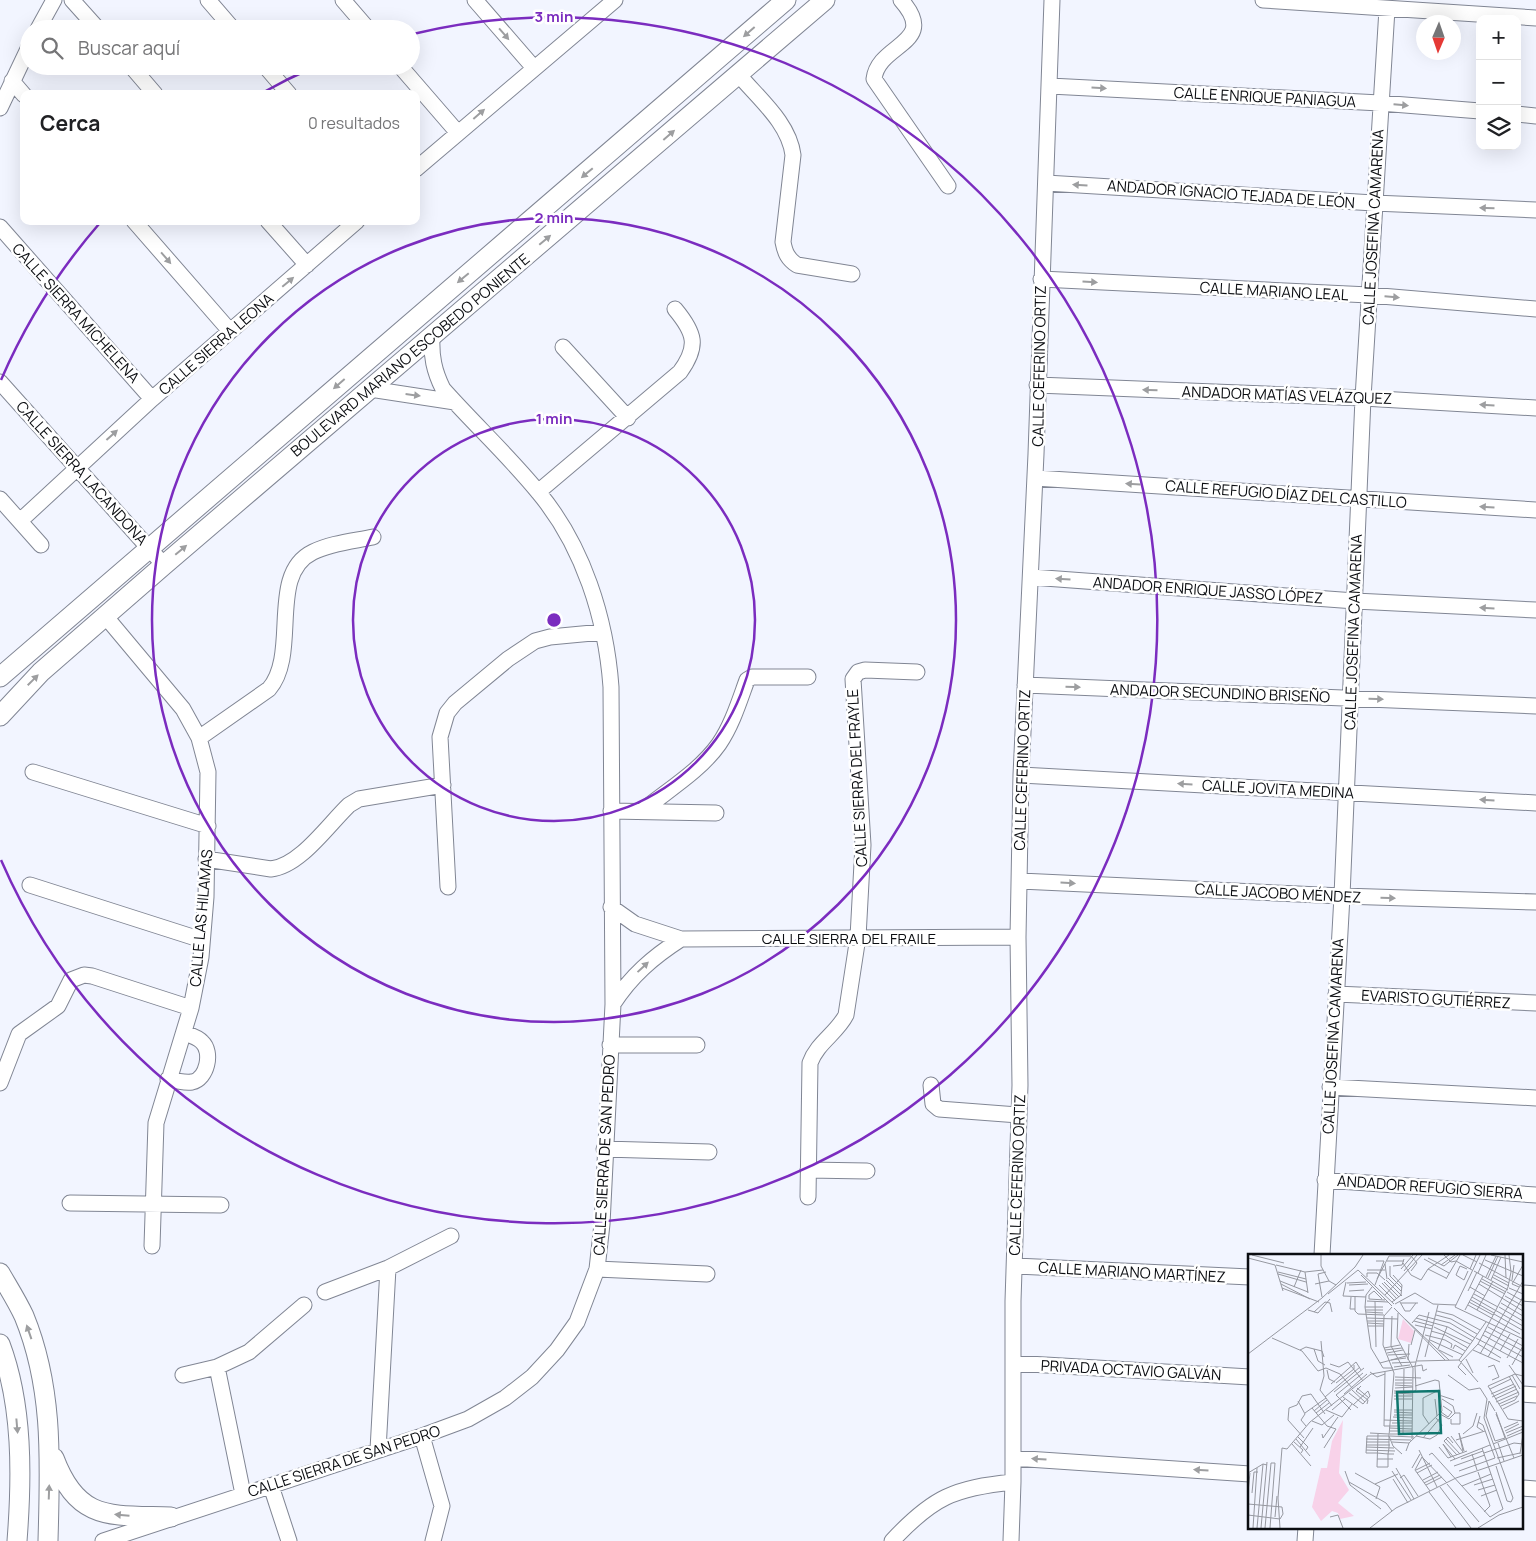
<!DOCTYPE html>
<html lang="es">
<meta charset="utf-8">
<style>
body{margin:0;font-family:Manrope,sans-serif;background:#f2f2f2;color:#202124}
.controls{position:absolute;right:15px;top:15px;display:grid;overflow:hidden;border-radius:10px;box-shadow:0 5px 20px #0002}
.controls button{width:45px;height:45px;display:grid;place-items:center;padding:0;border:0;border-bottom:1px solid #e0e0e0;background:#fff;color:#202124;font:25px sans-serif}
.compass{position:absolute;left:1416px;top:15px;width:45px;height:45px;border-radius:50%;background:#fff;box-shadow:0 5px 20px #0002;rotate:182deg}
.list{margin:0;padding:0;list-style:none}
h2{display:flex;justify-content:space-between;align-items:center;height:65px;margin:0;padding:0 20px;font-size:21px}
h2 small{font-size:16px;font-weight:400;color:#757577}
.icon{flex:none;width:28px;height:28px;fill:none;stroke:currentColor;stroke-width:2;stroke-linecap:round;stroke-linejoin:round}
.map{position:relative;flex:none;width:1536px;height:1541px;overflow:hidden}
.search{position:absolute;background:#fff;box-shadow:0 5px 20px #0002;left:20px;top:20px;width:400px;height:55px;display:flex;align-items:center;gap:12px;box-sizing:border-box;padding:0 18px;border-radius:28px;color:#757577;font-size:19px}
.panel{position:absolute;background:#fff;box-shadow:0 5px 20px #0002;left:20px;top:90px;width:400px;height:135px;border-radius:10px}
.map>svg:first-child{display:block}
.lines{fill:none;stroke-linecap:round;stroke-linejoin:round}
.minor-casing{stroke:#818694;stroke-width:17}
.tertiary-casing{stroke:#818694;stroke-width:21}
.minor{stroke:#fff;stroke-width:15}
.tertiary{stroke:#fff;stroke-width:19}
.oneway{fill:#9d9ea0}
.ring{fill:none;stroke:#7b2cbf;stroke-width:2.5}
.labels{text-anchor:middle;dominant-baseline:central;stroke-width:5;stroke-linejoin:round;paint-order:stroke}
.street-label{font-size:15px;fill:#0b0d11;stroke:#fff}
.inset-road{fill:none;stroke:#9698a0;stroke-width:1}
.view{fill:#0f766e;fill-opacity:0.15;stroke:#0f766e;stroke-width:2.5}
.inset-edge{fill:none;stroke:#0b0d11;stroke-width:2.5}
.centre{fill:#7b2cbf;stroke:#fff;stroke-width:2.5}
.ring-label{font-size:15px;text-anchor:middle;font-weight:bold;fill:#7b2cbf;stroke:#fff;stroke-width:5;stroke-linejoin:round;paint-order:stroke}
</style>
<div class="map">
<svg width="1536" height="1541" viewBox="0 0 1536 1541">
<rect width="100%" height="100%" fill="#f2f5ff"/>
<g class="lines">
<!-- minor casing -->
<g class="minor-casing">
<path id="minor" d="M72,0L98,29
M208,0L233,29
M343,0L368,29
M475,0L534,68
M901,0C940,44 878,43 874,79L948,186
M1263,0L1536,18
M38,29L54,0
M131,66L155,94
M265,66L289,94
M400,66L458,133
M739,75C759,99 789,123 793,155L783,242C785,253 788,259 797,265L852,274
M12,81L24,95
M1050,86L1380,103L1480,111
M0,108L29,47
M1517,114L1536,116
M416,169L615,0
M1046,183L1374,203L1536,210
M134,221L230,331
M268,221L307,265
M0,227L152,399
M1041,279L1369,295L1536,309
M563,347L628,418
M0,382L164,565
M1037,385L1363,398L1536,408
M370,389L455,402
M1035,478L1536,510
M538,492L680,372C699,346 695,333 675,309
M0,499L41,545
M20,521L152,399L357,221
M1031,577L1355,601L1536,610
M106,617L183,709L199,738L208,772L206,897L201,957L191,1008L156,1123L152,1246
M1025,685L1536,706
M199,738L269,689C300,653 267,574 313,552C331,543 354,541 373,537
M33,772L208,826
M1021,775L1536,803
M611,811L716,813
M642,811C668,790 700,771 719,744C732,725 739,702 747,680L752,677H808
M206,859L271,869C300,866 328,825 349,805L359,799L443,785
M1020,881L1342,896L1536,902
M30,885L202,940
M448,887L440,737L447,713L455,703L508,659L535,641L550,637L603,632
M611,907L635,924L681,939L1018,937
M1336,994L1536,1003
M613,1004C631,976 653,957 681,939
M610,1045H697
M168,1079C176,1081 185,1083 192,1082C207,1079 213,1052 202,1042C198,1037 190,1035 184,1033
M0,1083L19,1034L58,1006L71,980L84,975L92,976L191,1008
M931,1085L933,1104L939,1109L1019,1115
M1330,1087L1536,1098
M604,1149L709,1152
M808,1170L867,1171
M1325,1180L1536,1195
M808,1197L810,1063C817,1043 837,1033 846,1015L858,937L863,845L853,679L858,672L865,670L917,672
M70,1203L221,1205
M1322,1255L1342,896L1363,398L1387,9
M1015,1266L1250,1277
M597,1269L707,1274
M325,1292L388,1268L451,1236
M1522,1293L1536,1294
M1013,1363L1250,1377
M217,1367L243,1494
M183,1375L217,1367L249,1352L304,1305
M1522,1394L1536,1395
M422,1436L442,1506L433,1541
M378,1450L388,1268
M1013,1458L1250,1474
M271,1486L289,1541
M1522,1488L1536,1489
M103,1541L422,1436L468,1419L505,1398L532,1377L557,1350L577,1322L597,1269L602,1224L613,1004L611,687C606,618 583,546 539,493C509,456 474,424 443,389C434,371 431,356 432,336
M892,1541C933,1497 954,1488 1013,1482
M1011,1541L1013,1482V1301L1020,1085L1018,937L1021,775L1036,454L1052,0
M1305,1541L1306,1527"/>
</g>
<!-- tertiary casing -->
<g class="tertiary-casing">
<path id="tertiary" d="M0,677L786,0
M0,716L41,672L164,565L825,0
M0,1273C8,1287 17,1301 24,1316C54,1389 50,1464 48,1541
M0,1344C23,1405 22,1477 17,1541
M54,1458C78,1522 110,1515 171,1517"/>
</g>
<!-- minor -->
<use href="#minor" class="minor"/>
<!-- tertiary -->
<use href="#tertiary" class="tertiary"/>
</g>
<!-- one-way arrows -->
<defs><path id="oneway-solid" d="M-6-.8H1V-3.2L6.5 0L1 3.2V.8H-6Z" transform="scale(1.25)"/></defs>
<g class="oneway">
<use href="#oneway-solid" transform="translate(749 32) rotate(139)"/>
<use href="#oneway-solid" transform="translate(504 34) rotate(49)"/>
<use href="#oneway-solid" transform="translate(1099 88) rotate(3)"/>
<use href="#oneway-solid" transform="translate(1401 105) rotate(5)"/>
<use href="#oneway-solid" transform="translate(479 114) rotate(-41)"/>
<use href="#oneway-solid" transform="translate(669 135) rotate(-41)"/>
<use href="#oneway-solid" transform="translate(587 173) rotate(140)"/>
<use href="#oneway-solid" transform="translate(1080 185) rotate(-176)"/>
<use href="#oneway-solid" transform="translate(1487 208) rotate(-178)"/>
<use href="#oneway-solid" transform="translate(545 240) rotate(-40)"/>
<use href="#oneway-solid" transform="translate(166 258) rotate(49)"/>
<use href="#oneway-solid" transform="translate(463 278) rotate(140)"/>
<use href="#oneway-solid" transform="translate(288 282) rotate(-40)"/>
<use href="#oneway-solid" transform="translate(1090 282) rotate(3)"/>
<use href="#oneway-solid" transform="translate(1392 297) rotate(5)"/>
<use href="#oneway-solid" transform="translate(339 384) rotate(139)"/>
<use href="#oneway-solid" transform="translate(1150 390) rotate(-178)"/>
<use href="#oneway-solid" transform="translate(413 395) rotate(7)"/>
<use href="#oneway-solid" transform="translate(1487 405) rotate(-177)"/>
<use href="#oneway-solid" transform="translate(112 435) rotate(-42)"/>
<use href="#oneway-solid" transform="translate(1133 484) rotate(-176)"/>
<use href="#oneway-solid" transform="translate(1487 507) rotate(-177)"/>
<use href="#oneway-solid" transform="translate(181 550) rotate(-40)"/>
<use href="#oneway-solid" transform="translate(1063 579) rotate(-176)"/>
<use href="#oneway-solid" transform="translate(1487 608) rotate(-177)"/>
<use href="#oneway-solid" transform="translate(33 680) rotate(-45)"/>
<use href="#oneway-solid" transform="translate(1073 687) rotate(2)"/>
<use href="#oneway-solid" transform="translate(1376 699) rotate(2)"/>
<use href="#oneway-solid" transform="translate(1185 784) rotate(-177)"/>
<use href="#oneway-solid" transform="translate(1487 800) rotate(-177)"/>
<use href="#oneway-solid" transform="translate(1068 883) rotate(3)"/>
<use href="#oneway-solid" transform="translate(1388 898) rotate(2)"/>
<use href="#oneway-solid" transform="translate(643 967) rotate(-43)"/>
<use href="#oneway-solid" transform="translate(29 1332) rotate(-109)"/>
<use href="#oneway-solid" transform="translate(17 1426) rotate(85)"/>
<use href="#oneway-solid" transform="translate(1039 1459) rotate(-176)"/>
<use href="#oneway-solid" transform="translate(1201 1470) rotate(-176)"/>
<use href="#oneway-solid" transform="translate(49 1492) rotate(-88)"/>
<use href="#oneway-solid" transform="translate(122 1515) rotate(-175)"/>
</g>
<!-- distance rings -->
<g class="ring">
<circle cx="554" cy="620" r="201"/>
<circle cx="554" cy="620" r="402"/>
<path d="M1 380A603 603 0 0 1 99 224M262 93A603 603 0 0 1 314 67M413 34A603 603 0 1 1 1 860"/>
</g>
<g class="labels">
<!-- street labels -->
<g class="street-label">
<text transform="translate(1265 97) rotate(3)">CALLE ENRIQUE PANIAGUA</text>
<text transform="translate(1231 194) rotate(4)">ANDADOR IGNACIO TEJADA DE LEÓN</text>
<text transform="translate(1373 227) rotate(-87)">CALLE JOSEFINA CAMARENA</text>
<text transform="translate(1274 291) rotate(3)">CALLE MARIANO LEAL</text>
<text transform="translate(76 313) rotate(48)">CALLE SIERRA MICHELENA</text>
<text transform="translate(216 344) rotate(-41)">CALLE SIERRA LEONA</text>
<text transform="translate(410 355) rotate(-40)">BOULEVARD MARIANO ESCOBEDO PONIENTE</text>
<text transform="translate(1039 366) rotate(-89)">CALLE CEFERINO ORTIZ</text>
<text transform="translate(1287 395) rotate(2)">ANDADOR MATÍAS VELÁZQUEZ</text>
<text transform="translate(82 473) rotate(48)">CALLE SIERRA LACANDONA</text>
<text transform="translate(1286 494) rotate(4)">CALLE REFUGIO DÍAZ DEL CASTILLO</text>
<text transform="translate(1208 590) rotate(4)">ANDADOR ENRIQUE JASSO LÓPEZ</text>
<text transform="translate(1353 632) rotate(-88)">CALLE JOSEFINA CAMARENA</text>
<text transform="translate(1220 693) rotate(2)">ANDADOR SECUNDINO BRISEÑO</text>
<text transform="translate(1022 770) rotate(-88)">CALLE CEFERINO ORTIZ</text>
<text transform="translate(857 778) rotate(-93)">CALLE SIERRA DEL FRAYLE</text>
<text transform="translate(1278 789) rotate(3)">CALLE JOVITA MEDINA</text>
<text transform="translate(1278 893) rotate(3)">CALLE JACOBO MÉNDEZ</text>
<text transform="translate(201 918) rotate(-85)">CALLE LAS HILAMAS</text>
<text x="849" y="938">CALLE SIERRA DEL FRAILE</text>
<text transform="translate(1436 999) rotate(3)">EVARISTO GUTIÉRREZ</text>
<text transform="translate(1333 1036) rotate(-87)">CALLE JOSEFINA CAMARENA</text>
<text transform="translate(604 1155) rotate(-87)">CALLE SIERRA DE SAN PEDRO</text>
<text transform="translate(1017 1175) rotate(-88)">CALLE CEFERINO ORTIZ</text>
<text transform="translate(1430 1187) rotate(4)">ANDADOR REFUGIO SIERRA</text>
<text transform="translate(1132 1272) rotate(3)">CALLE MARIANO MARTÍNEZ</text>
<text transform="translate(1131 1370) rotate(3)">PRIVADA OCTAVIO GALVÁN</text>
<text transform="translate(344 1461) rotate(-18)">CALLE SIERRA DE SAN PEDRO</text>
</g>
</g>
<!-- overview -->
<g transform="translate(1248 1254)">
<rect width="275" height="275" fill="#f2f5ff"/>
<path d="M155,65L166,77L163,89L150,85ZM95,166L91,219L101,236L90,249L106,262L92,265L90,259L84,257L73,267L64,253L73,214H79L84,187Z" fill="#f8d2e9"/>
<path class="inset-road" d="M4,1L36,9M73,1V12L81,27M196,1L203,8L208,7L224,16M215,1L229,8M232,1L207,53L275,85M243,1L275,8M257,1L258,24M141,2H163L169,9L163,17M0,4L27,11L35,37M180,4L196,12L210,1M176,5L201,19M237,6L275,22M139,7H156M155,9L163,21L173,26L180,15L201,1M231,9L275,33M137,10L139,25M28,11L57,18M193,11L207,1M142,12V22L154,34M145,12L154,11L156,5M153,15L165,1M180,15L198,24M219,15L212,12L208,21L216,26L220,17M222,15L228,1M110,16L146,50M119,16H137M156,17L169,1M226,17L260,36M30,18L58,25M57,18L60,39M57,18L75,16M230,19L238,1M30,20L58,28M113,21L144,52M246,21L261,29M119,23V19H129L137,26M238,23L248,2M244,23L261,32M140,24L153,37M240,24L250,2M129,25L141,2M198,25L212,1M234,25L258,38M138,26L154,42M243,26L253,3M264,26L266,11M32,27L60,38M232,27L257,40M98,28L95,42L118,43M136,28L151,43M99,29L118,28M134,29L149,45M33,30L62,45M67,30L81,27L88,31M231,30L275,57M101,31L120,30M127,31L136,7H128M131,31L147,47M46,33L53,16M124,33L118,41L117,53L123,94L135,114H145M222,33L237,42M271,33L264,30L275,11M34,34L71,48M261,34L275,40M101,37L116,36M220,37L229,18M259,38L275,47M80,40L110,16M226,40L250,53M137,41L174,1M107,42V57L110,60L136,61M257,42L275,52M74,43L70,20L78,18M103,43L102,55H107M224,43L275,72M134,45L126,37L121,41V45L137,46M223,46L246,59M119,47L140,48M127,47L128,93M144,48L153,41L154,31L145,21M152,48L157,57H162L168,49M221,48L245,61M153,49H170M253,49L275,62M147,50L167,39L185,50L208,51M220,51L272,80M117,53H135M144,53L136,62L135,91L146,119L141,182L145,192L154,200M251,53L275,67M146,54L197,106M60,56L70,59L82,45M118,56H135M217,56L235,22M229,56L245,27M189,57L205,61L232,76M66,58L77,48L82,49L84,58M118,58L135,59M150,59L149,84L165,114L164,185M246,60L274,76M188,61L203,65L229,80M144,62L143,92L154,112M119,64L150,65M168,64L200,73L225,87M157,65L201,106M119,67H136M166,67L185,72M120,69L136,70M164,69L171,61L202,69L227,84M241,69L260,33L263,18L261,1M167,71L184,75M120,72H136M186,73L222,90M240,73L275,92M183,77L197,81L220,94M237,77L275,97M177,81L197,86L204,90L203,94M235,81L275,103M24,84L54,97L70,117L78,114L92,120L105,135M228,84L275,109M182,86L215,101M230,90L253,104M163,91L167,76M136,94L152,91M66,95L70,107L77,111M190,95L199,73M205,95L207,91L217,97M52,96L58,93L74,97L76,103M137,96L154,94M191,96L205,103M225,96L252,108M252,97L262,80M139,99L155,96M0,100L74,44L107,13L115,1M232,100L275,27M140,101L162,100M177,103L190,51M240,103L275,43M259,104L270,85M218,105L225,119M143,106L158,104M160,106L161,90M169,107L211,106M213,108L230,90L241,69M132,109L158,102M144,109L168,108M213,109L210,113L218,121M82,110L91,113L100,108L115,127M261,111L275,131M264,111L275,92M146,113L162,111M240,113L246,111L251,123L244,126M79,116L81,125L87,128M145,116L174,111L175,117L179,115M122,118L129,123L137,120M137,118L136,172H164M200,121L221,136L232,134L239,145L236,164L265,244L263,248M264,121L272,135M147,123L173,124M147,126H164M230,128L211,106L238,68M88,129L106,115V111M147,129H164M83,130L108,108L113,116M147,131L164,132M113,132L108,137L120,146L119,150M167,132L187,126M240,132L260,165L275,167M240,132L267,120L275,122M109,134L121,144M147,134L165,133M242,135L263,125M72,136L76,122L73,87M72,136L84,152M104,136L117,148M146,137H164M86,138L116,114M101,139L115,150L122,142L120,137M146,139L164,140M164,139L168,136L167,112L181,58M96,140L119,120M243,140L266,130M88,141L115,119M88,141L103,156M191,141L206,146M146,142H164M77,143L112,113M95,143L110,154M244,143L268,132M146,145H164M187,145L189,162M247,145L269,135M50,147L57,160L53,166L58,172M248,148L271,138M251,150L269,142M105,151L120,137M253,152L267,146L271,140L261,122M64,154L79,172L88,175L76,194M255,155L271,147M78,156L94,163L104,150M84,156L97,145M146,156H164M66,157L79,146M247,157L241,147L238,162L247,187L257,184L248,158M146,158L164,159M193,158L200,163L204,158L195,152M57,159L78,144M68,159L81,149M192,160L201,165L207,159L205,152L194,145M248,160L266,204M146,161H164M232,162L229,173L235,177M145,163L164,164M203,165V170H212V159H207M136,166L164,167M64,167L74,171L86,161M144,169H164M181,170L175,161V144L191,136M141,174L164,175M256,174L270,168M142,177H164M257,177L271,170M122,179L141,180M258,179L275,172M74,180L75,184L90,163M130,180L129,213H140M142,180H164M155,180L156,115M215,180L225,172L229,159M142,182L166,183M168,182L182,185L189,181L194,171L188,164M203,182L215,198M259,182L275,175M50,183L60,193L58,196M56,184L40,166L41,154L49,151L54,142L63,140L77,160M175,184L192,164M48,185L62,202M118,185L163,186M198,185L212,200M208,186L237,177M46,188L55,196L53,199M118,188H141M144,188L161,189M205,189L200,183L196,187L209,201M250,189L256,207M44,190L63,212M245,190L275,178M118,191H142M52,193L65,174M118,193L146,194M191,193L200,204L219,197M118,196L147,197M171,196L189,233M158,197L161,189L194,157L191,127L187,126M215,197L211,179L216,197M236,199L266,189L275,190M224,200L229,216M272,200L275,180M181,201L184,199L242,263L255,255L234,194M203,203L195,190L207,205M249,204L272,199M129,205H145M213,205L235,197M202,207L242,191M206,212L237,201M248,212L259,247L263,248M140,213V200L141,194V182H119L118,199H129L140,200H146M148,214L166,245M164,214L172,200M168,216L182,209M97,217L102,231L133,255M144,217L163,246M211,217L247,204L235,171L230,168M230,218L242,252L236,258M0,219L15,210L19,211M107,219L132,233L128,245M169,219L184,211M152,224L156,221L170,242M145,225L160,249M175,226L190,218M101,228L138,249L144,257M176,229L192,221M127,230L150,220M199,230L231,268M178,231L194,223M226,231L245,225M214,232L243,220M192,233L223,274M230,236L247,231M182,237L167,216L174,203L199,229M0,238L2,219M181,238L208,274M4,239L6,218H10M233,242L249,236M0,250L34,253L35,260L32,265L0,261M27,263L29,242M82,263L90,261L95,274M5,274L9,214M9,274L15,210M13,274L19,208M17,274L23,209H27M22,274L27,209M32,274L30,244L34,194L39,195L62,168L123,120L145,116M122,274L148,254L208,224L275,201M230,274L251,261L275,253"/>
<path class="view" d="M191,137L193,179L151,180L149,138Z"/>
<rect width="275" height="275" class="inset-edge"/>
</g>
<circle cx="554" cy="620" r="8" class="centre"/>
<g class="ring-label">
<text x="554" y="22">3 min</text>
<text x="554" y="223">2 min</text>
<text x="554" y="424">1 min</text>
</g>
</svg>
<div class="controls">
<button>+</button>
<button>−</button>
<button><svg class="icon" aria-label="layers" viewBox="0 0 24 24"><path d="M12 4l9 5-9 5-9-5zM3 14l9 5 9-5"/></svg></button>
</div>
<svg class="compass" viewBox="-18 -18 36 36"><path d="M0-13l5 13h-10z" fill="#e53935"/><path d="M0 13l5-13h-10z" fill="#757577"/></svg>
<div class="search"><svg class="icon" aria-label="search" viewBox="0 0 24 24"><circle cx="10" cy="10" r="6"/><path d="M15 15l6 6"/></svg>Buscar aquí</div>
<section class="panel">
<h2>Cerca<small>0 resultados</small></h2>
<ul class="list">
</ul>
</section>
</div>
